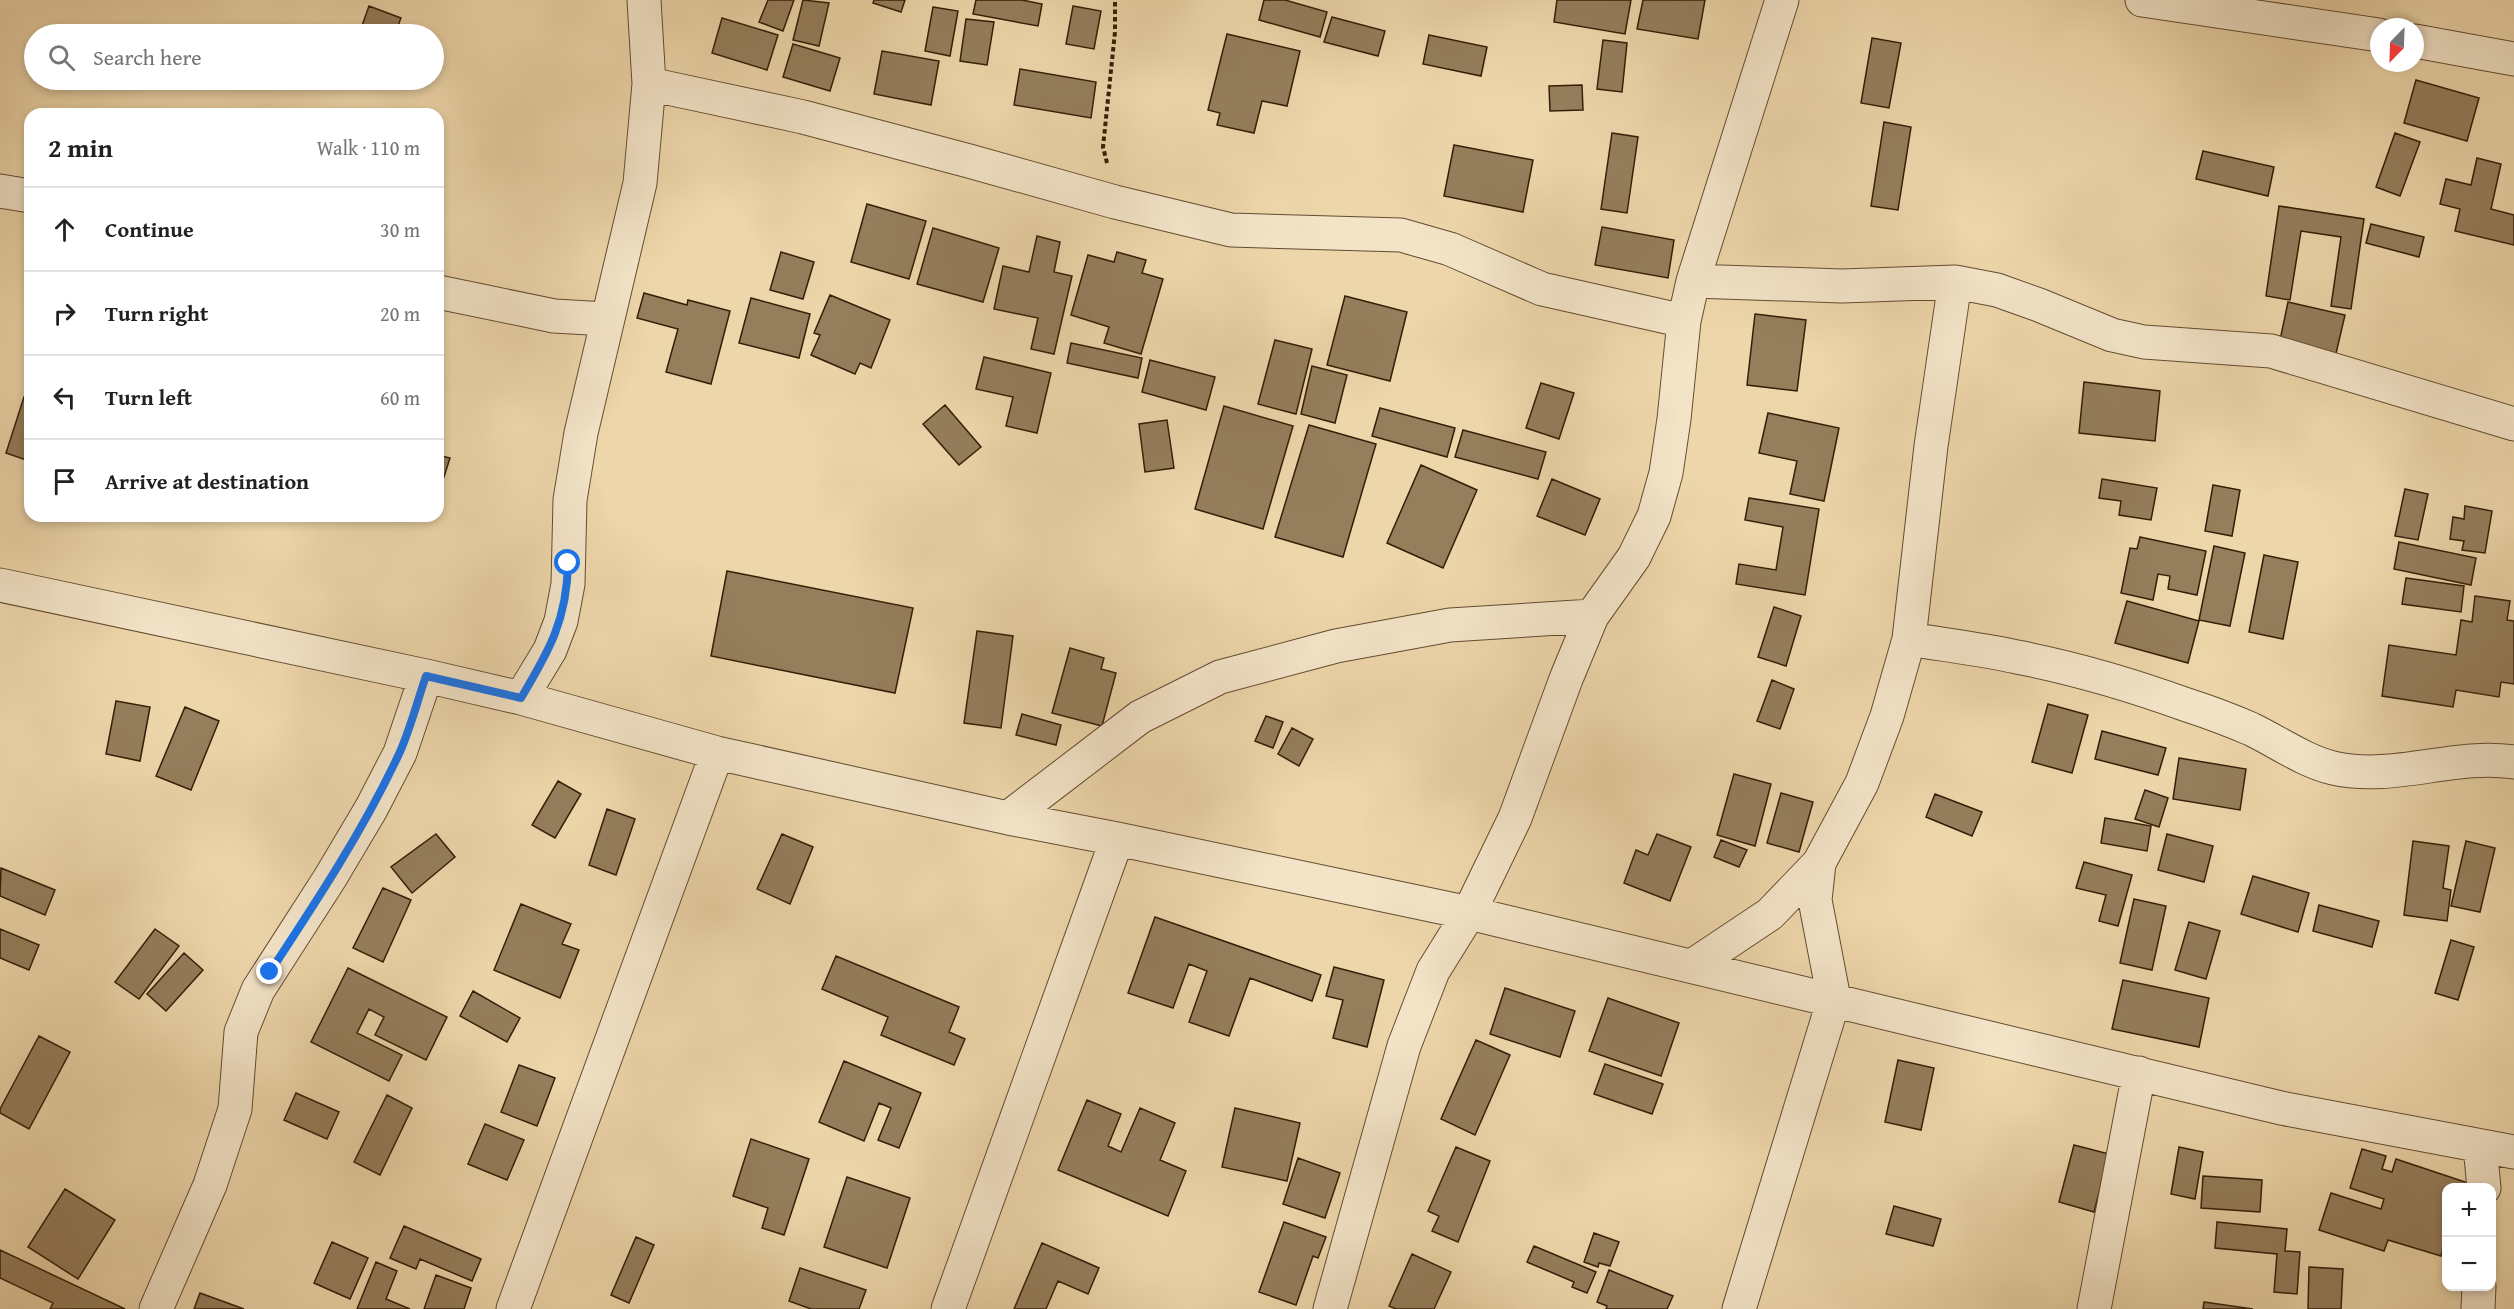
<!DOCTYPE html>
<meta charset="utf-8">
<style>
body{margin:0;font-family:"Gentium Book Plus",serif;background:#f2f2f2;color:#202124}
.controls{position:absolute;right:18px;bottom:18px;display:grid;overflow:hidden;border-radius:12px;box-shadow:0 3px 9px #0003}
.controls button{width:54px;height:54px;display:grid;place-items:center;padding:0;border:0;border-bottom:2px solid #e0e0e0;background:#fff;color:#202124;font:30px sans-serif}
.compass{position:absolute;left:2370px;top:18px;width:54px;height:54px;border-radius:50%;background:#fff;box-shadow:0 3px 9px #0003;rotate:203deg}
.stop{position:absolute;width:18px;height:18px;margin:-14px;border:4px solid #1a73e8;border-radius:50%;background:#fff}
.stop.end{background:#1a73e8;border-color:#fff;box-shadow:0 2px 6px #0008}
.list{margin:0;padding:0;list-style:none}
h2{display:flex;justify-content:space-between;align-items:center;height:78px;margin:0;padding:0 24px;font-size:26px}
h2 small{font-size:20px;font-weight:400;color:#757577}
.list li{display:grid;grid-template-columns:39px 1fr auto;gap:18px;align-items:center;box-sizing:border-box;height:84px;padding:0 24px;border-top:2px solid #e0e0e0}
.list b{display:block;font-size:22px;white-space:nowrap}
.list em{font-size:20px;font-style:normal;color:#757577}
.icon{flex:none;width:33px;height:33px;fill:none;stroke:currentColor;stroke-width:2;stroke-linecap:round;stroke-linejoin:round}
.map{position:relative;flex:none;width:2514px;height:1309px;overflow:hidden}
.search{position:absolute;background:#fff;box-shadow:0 3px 9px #0003;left:24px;top:24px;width:420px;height:66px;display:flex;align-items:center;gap:15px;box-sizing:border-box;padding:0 21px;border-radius:33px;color:#757577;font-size:22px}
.panel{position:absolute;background:#fff;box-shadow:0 3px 9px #0003;left:24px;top:108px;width:420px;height:414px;border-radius:18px}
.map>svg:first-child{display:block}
.building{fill:#957e5c;stroke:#351e07;stroke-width:1.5}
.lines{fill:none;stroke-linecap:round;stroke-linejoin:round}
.minor-casing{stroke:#634c30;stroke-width:35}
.path{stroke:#351e07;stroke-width:4;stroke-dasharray:4.5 3;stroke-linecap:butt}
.minor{stroke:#f3e4c8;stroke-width:33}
.route{stroke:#1a73e8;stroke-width:8}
</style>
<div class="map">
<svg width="2514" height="1309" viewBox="0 0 2514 1309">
<rect width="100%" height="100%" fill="#edd6aa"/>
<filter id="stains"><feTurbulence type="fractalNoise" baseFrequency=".00333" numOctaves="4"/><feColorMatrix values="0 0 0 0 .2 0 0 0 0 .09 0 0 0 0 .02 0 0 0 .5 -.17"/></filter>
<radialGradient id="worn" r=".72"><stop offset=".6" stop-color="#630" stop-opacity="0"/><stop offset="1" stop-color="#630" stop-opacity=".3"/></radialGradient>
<!-- building -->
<path class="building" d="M768,0H794L783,31L759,22Z
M803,0L829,3L819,46L793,40Z
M874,0H905L901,12L873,3Z
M976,0H1022L1042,4L1038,26L973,14Z
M1264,0H1285L1327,12L1320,37L1259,20Z
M1557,0H1631L1625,34L1554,22Z
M1643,0H1705L1698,39L1637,29Z
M369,6L401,18L395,34H359Z
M1073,6L1101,11L1094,49L1066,44Z
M933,7L958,11L950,56L925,51Z
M1332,17L1385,31L1378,56L1324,42Z
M722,18L778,35L767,70L712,53Z
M966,19L994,22L987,65L960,61Z
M1227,34L1300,51L1287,106L1262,101L1254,133L1217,125L1220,113L1208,110Z
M1429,35L1487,47L1481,76L1423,64Z
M1872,38L1901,43L1889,108L1861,103Z
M1603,40L1627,43L1622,92L1597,89Z
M793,44L840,58L830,91L783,77Z
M882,51L939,61L931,105L874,94Z
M1020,69L1096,82L1091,118L1014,105Z
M2416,80L2479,98L2467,141L2404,123Z
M1582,85L1583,110L1550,111L1549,86Z
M1884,122L1911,127L1898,210L1871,206Z
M1612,133L1638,137L1627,213L1601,209Z
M2395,133L2420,142L2400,196L2376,187Z
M1454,145L1533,160L1523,212L1444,196Z
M2203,151L2274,167L2268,196L2196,179Z
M2477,158L2501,164L2491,209L2514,215V245L2455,231L2460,209L2440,204L2446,179L2471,185Z
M867,204L926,221L909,279L851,262Z
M2279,206L2364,219L2351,309L2331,306L2341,237L2301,231L2290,300L2266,296Z
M2371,224L2424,237L2419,257L2366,243Z
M1602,227L1674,240L1668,278L1595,265Z
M933,228L999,248L983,302L917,284Z
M1037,236L1060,242L1054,272L1072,276L1054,354L1031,349L1038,318L994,309L1003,266L1029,272Z
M781,252L814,262L803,299L770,290Z
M1117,252L1146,260L1142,273L1163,279L1141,354L1104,343L1109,327L1071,315L1088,255L1114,262Z
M644,293L687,305L688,300L730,311L711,384L666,372L678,329L637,318Z
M830,295L890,320L871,368L860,363L855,374L811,355L820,335L814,333Z
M1345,296L1407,312L1390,381L1327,365Z
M751,298L810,314L799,358L739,343Z
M2288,302L2345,315L2334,362L2278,350Z
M1755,314L1806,320L1797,391L1747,385Z
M1275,340L1312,349L1296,414L1258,404Z
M1071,343L1142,358L1138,378L1067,363Z
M984,357L1051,373L1037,433L1006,426L1013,397L976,389Z
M1150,360L1215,377L1206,410L1142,392Z
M1312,366L1347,375L1335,423L1301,414Z
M2084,382L2160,391L2155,441L2079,433Z
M1541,383L1574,393L1559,439L1526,428Z
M24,397L30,399L29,461L6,453Z
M945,405L981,447L959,465L923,424Z
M1224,406L1293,426L1263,529L1195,509Z
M1380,408L1455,428L1447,457L1372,436Z
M1768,413L1839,428L1824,501L1790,494L1797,461L1759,453Z
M1167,420L1174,468L1145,472L1139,424Z
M1309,425L1376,444L1343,557L1275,537Z
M1463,430L1546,452L1538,479L1455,457Z
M438,455L450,458L442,483L438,481Z
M1421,465L1477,490L1443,568L1387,543Z
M1552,479L1600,499L1585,535L1537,516Z
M2102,479L2157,488L2151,520L2119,515L2121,501L2099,498Z
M2213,485L2240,490L2232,536L2205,531Z
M2405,489L2428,494L2418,540L2395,536Z
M1749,498L1819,509L1805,595L1736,584L1739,564L1776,570L1783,527L1745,520Z
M2465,506L2492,511L2485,553L2462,550L2464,541L2450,539L2453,517L2464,519Z
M2140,537L2206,551L2197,595L2168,589L2170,576L2158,574L2153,600L2121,593L2130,548L2137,549Z
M2399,542L2476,558L2471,585L2394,569Z
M2214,546L2245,553L2230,626L2199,620Z
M2264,555L2298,562L2283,639L2249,632Z
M727,571L913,608L895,693L711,656Z
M2406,578L2464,586L2461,612L2402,604Z
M2475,596L2510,601L2507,620L2514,621V684L2501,682L2499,697L2456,690L2453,707L2382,696L2389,645L2456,655L2461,620L2472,622Z
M2127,601L2199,621L2188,663L2115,643Z
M1774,607L1801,616L1786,666L1758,657Z
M977,631L1013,636L1001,728L964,723Z
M1070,648L1104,658L1101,669L1116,673L1102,726L1052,713Z
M1772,680L1794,689L1780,729L1757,721Z
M116,701L150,707L140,761L106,754Z
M2048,704L2088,715L2072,773L2032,762Z
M185,707L219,721L191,790L156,776Z
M1022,714L1061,725L1056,745L1016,735Z
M1266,716L1283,722L1273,748L1255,741Z
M1292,728L1313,739L1299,766L1278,754Z
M2102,731L2166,748L2158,775L2095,759Z
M2179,758L2246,769L2240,810L2173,799Z
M1734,774L1771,784L1755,846L1717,835Z
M558,781L581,794L555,838L532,825Z
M2145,790L2168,798L2159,827L2135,819Z
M1781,793L1813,802L1799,852L1767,843Z
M1935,794L1982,812L1972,836L1926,817Z
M607,809L635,819L616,875L589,865Z
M2105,818L2151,826L2147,851L2101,843Z
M436,834L455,857L412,893L391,867Z
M782,834L813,847L790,904L757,889Z
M1657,834L1691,847L1670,901L1624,883L1636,850L1648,855Z
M2167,834L2213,846L2204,882L2158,870Z
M1721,840L1747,850L1739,867L1714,857Z
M2413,841L2449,846L2443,888L2451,890L2447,921L2404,915Z
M2466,841L2495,848L2480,912L2451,906Z
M2084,862L2132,875L2118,926L2099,921L2106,895L2076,888Z
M1,868L55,890L45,915L0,896Z
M2253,876L2309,893L2298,932L2241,914Z
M383,888L411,900L383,962L353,948Z
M2134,899L2166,906L2152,970L2120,963Z
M521,904L571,924L562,944L579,950L560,998L494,970Z
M2319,905L2379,921L2372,947L2313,931Z
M1155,917L1321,975L1312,1001L1250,978L1229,1036L1189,1022L1207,971L1189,964L1173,1008L1128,993Z
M2189,922L2220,931L2206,979L2175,970Z
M0,929L39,945L29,970L0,958Z
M155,929L179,946L139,999L115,982Z
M2451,940L2474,947L2458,1000L2435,993Z
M184,953L203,970L166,1011L147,994Z
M836,956L959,1007L949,1032L965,1039L954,1065L881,1035L888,1017L822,989Z
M1334,967L1384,980L1367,1047L1333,1038L1343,1000L1326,996Z
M348,968L447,1017L426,1060L375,1035L384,1017L369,1009L357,1033L402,1055L389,1081L311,1042Z
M2123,980L2209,998L2199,1047L2112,1029Z
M1505,988L1575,1011L1560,1057L1490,1034Z
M473,991L520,1018L507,1042L460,1016Z
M1608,998L1679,1023L1661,1076L1589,1051Z
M39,1036L70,1052L29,1129L0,1113V1109Z
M1476,1040L1510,1055L1475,1135L1441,1119Z
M1898,1060L1934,1068L1921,1130L1885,1122Z
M844,1061L921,1093L899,1148L878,1140L891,1108L879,1103L864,1141L819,1122Z
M1605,1064L1663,1084L1652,1114L1594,1094Z
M519,1065L555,1078L537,1126L501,1112Z
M296,1093L339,1112L327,1139L284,1120Z
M387,1095L412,1108L380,1175L354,1162Z
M1087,1100L1121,1114L1108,1146L1121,1152L1140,1108L1175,1123L1160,1160L1186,1171L1168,1216L1058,1170Z
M1235,1108L1300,1123L1287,1181L1222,1167Z
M485,1124L524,1140L507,1180L468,1164Z
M751,1139L809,1159L784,1235L762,1228L768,1208L733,1196Z
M2074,1145L2109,1154L2094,1212L2059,1202Z
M1456,1147L1490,1161L1458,1242L1432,1231L1439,1216L1428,1211Z
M2179,1147L2203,1152L2195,1199L2171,1194Z
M2362,1149L2386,1156L2382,1169L2392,1172L2396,1159L2465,1182L2463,1188H2446V1238L2441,1256L2388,1240L2384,1251L2319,1230L2331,1193L2381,1209L2384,1199L2350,1188Z
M1298,1158L1340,1173L1325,1218L1283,1204Z
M2203,1176L2262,1180L2260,1212L2201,1208Z
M847,1177L910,1198L887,1268L824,1247Z
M65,1189L115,1220L78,1279L28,1247Z
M1894,1206L1941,1219L1933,1246L1886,1234Z
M1284,1222L1326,1237L1318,1258L1313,1256L1296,1305L1259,1292Z
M2217,1222L2287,1229L2285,1251L2300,1252L2297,1294L2274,1292L2277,1254L2215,1248Z
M404,1226L481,1259L472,1281L420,1259L416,1269L390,1258Z
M1594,1233L1619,1242L1610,1266L1599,1263L1598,1267L1584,1262Z
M636,1237L654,1245L629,1303L611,1295Z
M332,1242L368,1258L350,1299L314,1283Z
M1042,1243L1099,1268L1088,1294L1058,1281L1046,1309H1014Z
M1534,1246L1596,1272L1587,1293L1572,1287L1574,1282L1527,1262Z
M0,1250L125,1309H50L53,1303L0,1278Z
M1412,1254L1451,1272L1434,1309H1396L1389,1306Z
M376,1262L397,1271L386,1299L410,1309H357Z
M2309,1267L2343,1269L2341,1309H2308Z
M800,1268L866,1290L859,1309H811L789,1301Z
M1609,1270L1673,1296L1667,1309H1606L1607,1306L1597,1302Z
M436,1275L471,1288L464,1309H424Z
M200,1293L244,1309H194Z
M2204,1302L2253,1309H2203Z"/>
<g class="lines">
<!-- minor casing -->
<g class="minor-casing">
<path id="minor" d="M2142,0L2379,35
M2415,41L2514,59
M649,84L803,117L969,161L1115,202L1231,230L1401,235L1450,249L1542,289L1684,321
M0,191L30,196
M1693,281L1842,286L1955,282L1997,290L2039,305L2112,335L2144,342L2271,351L2514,424
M438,292L554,316L607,319
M0,585L426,676L521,698L717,753L1008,818L1117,839L1469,913L2281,1108L2514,1152
M1909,639C1945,645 1981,649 2017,657C2074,668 2132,685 2187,705C2209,712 2230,720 2251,729C2278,742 2304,761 2333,768C2393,782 2454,753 2514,762
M521,698L550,650L561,621L568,584L570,500L581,433L640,183L649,84L644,0
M1008,818L1140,717L1220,677L1336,646L1450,625L1592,616
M1692,966L1770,914L1819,863
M2480,1146L2484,1188
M156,1309L210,1185L235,1109L241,1032L258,990L330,878L371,809L400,753L426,676
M513,1309L717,753
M948,1309L1117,839
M1330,1309L1404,1046L1433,971L1469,913L1515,818L1566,679L1592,616L1634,557L1654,516L1666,473L1674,419L1684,321L1693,281L1782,0
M1739,1309L1834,999L1815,900L1819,863L1862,783L1887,716L1909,639L1931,446L1955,282
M2094,1309L2139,1073
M2478,1309L2479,1286"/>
</g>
<!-- path -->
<path class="path" d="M1107,163L1103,147L1115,32V0"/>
<!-- minor -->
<use href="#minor" class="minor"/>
</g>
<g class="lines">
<!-- route -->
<path class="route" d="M270,972C316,902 363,831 399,754C410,730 417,702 426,676L521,698C549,651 567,620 568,563"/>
</g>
<rect width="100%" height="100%" filter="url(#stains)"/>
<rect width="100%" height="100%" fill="url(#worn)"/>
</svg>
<div class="controls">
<button>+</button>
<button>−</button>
</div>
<svg class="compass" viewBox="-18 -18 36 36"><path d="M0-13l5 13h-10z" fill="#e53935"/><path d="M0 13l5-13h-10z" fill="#757577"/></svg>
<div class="stop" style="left:568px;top:563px"></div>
<div class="stop end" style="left:270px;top:972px"></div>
<div class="search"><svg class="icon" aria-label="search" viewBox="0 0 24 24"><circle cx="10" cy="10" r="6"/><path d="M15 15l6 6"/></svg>Search here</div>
<section class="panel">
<h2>2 min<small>Walk · 110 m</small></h2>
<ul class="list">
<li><svg class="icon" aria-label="ahead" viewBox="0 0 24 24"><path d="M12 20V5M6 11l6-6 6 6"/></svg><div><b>Continue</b></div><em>30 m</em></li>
<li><svg class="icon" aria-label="right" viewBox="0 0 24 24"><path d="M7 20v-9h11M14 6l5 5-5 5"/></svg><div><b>Turn right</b></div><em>20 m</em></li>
<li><svg class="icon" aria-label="left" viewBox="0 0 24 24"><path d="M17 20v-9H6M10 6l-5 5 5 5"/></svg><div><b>Turn left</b></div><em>60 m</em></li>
<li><svg class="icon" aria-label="arrive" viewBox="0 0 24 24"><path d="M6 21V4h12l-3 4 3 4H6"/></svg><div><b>Arrive at destination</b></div></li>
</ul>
</section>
</div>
